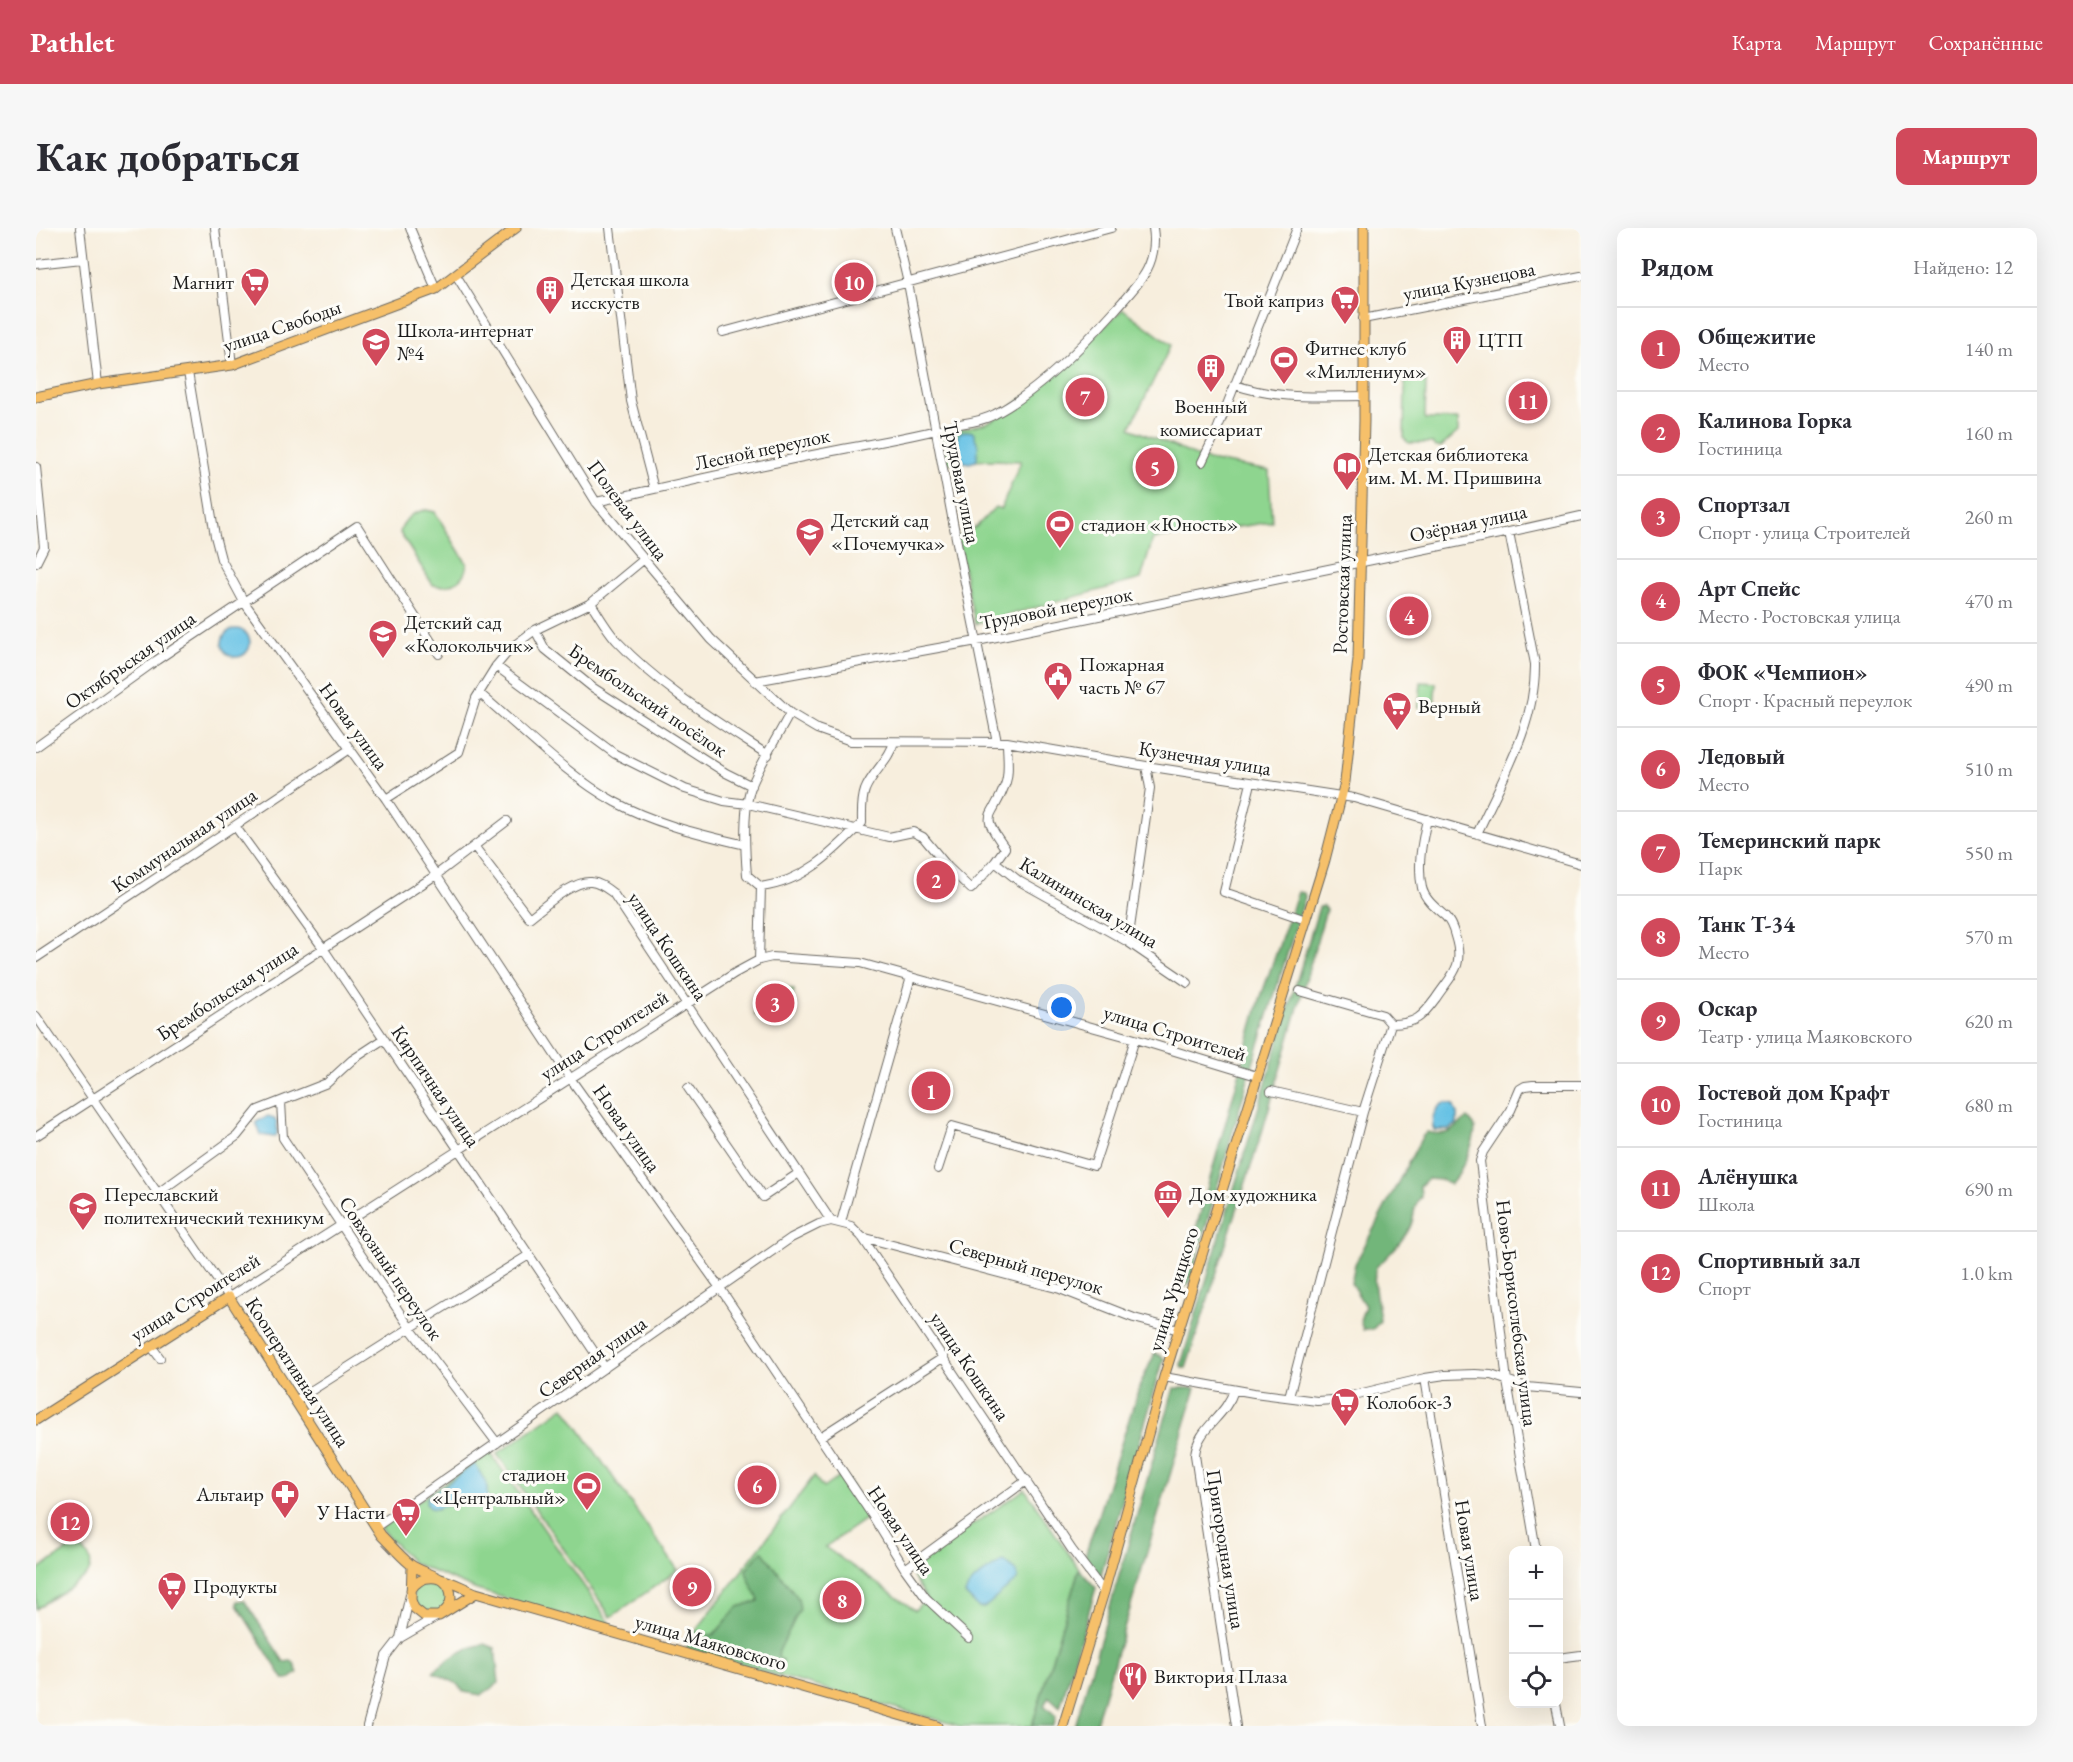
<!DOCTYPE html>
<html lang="ru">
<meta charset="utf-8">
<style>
body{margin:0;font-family:"EB Garamond",serif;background:#f7f7f7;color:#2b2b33}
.controls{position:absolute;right:18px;bottom:18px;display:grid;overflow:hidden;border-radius:12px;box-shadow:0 6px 24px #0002}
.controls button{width:54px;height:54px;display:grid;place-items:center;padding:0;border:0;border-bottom:2px solid #e1e1e2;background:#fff;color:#2b2b33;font:30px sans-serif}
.you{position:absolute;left:1026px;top:780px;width:21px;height:21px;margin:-15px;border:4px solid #fff;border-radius:50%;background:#1a73e8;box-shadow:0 0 0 9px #1a73e833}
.badge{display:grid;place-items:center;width:39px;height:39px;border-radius:50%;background:#d1495b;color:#fff;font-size:20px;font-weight:700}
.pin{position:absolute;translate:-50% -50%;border:3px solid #fff;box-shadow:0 2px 6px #0006}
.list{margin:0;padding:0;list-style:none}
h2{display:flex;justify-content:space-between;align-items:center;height:78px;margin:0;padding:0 24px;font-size:26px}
h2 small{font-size:20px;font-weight:400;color:#7c7c81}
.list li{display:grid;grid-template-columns:39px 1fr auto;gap:18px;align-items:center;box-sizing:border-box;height:84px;padding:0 24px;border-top:2px solid #e1e1e2}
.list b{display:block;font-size:22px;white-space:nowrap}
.list p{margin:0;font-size:20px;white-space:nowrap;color:#7c7c81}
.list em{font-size:20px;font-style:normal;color:#7c7c81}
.icon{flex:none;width:33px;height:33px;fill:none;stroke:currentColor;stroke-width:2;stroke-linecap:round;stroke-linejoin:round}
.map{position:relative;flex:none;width:1545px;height:1498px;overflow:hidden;border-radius:12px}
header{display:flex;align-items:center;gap:36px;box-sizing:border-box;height:84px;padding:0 30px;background:#d1495b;color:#fff}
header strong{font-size:28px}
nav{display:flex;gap:33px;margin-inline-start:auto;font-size:21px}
.intro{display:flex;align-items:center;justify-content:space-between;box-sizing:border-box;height:144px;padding:0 36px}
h1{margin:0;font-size:42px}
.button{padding:15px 27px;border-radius:12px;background:#d1495b;color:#fff;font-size:21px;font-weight:700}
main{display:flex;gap:36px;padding:0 36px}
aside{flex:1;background:#fff;border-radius:12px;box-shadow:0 6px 24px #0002}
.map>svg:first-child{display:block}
.green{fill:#8ed58f;stroke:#557856;stroke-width:1.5}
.forest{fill:#72b67a;stroke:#47694b;stroke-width:1.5}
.water{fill:#67c2e5;stroke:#426f80;stroke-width:1.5}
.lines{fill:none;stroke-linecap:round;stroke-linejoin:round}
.minor-casing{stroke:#696660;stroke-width:10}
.major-casing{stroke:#696660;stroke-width:11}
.minor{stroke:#fff;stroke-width:8}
.major{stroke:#f6c06b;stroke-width:9}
.labels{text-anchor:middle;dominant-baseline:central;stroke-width:6;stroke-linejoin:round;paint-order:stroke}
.poi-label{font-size:20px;fill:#1c1c1c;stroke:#fdfcf7;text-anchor:start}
.street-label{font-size:20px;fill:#1c1c1c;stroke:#fdfcf7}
</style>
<header>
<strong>Pathlet</strong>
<nav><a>Карта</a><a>Маршрут</a><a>Сохранённые</a></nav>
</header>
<div class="intro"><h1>Как добраться</h1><a class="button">Маршрут</a></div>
<main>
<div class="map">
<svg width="1545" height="1498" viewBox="0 0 1545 1498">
<rect width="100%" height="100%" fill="#fdfcf7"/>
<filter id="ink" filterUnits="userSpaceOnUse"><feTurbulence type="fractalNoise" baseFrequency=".0167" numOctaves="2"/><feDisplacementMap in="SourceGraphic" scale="12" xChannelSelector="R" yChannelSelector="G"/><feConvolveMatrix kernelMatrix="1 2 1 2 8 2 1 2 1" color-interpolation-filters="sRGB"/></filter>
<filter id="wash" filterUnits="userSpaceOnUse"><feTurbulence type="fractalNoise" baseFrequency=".008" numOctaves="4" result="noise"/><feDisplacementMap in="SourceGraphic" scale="24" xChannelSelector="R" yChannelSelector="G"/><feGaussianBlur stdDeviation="1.35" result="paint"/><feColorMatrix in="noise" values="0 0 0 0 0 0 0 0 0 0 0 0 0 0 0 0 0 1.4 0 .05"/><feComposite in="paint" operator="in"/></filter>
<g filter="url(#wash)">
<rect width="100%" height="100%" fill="#f7eedd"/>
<!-- green -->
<path class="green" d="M1087,81L1135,117L1094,200L1167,231L1233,243L1236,294L1117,311L1105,351L939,396L921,310L940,299L959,279L965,281L985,233L954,232L912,235L907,205L950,195L964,188L1015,149Z
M1369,153H1390L1389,191H1422V204L1405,219H1399L1396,215H1373L1368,211Z
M390,282L399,284L431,336C429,353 413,361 397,357L364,305C367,292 376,284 390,282Z
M1385,454L1400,455L1398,480L1383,479Z
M729,754L758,762L748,796L719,787Z
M528,1179L642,1342L575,1389L461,1226Z
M453,1223L574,1395L568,1399L441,1362L377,1335L344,1300Z
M807,1246L835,1287L789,1319L879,1382L890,1370L872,1341L989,1261L1043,1341L996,1498H924L652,1423L659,1404L778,1248L787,1260Z
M32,1282L45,1300L35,1306L23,1288Z
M40,1320C54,1323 59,1336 50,1348L0,1381V1343L32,1322Z
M398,1350L412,1360L413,1376L396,1388L379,1379L377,1362Z"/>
<!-- forest -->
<path class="forest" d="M1262,664L1268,665L1269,669L1211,855L1154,1054L1149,1059L1144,1058L1224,771Z
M1287,678L1290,682L1227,901L1150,1140H1146L1145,1136L1283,679Z
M1432,890C1432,890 1438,897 1438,897C1443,909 1423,948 1414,957L1407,952L1391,951L1384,958L1385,968C1377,978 1379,984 1376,994C1373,1007 1350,1031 1340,1039C1335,1057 1343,1075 1344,1093L1337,1101L1327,1102L1324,1092L1329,1078L1315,1055L1319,1036L1386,909L1391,904C1415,909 1415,902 1432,890Z
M1119,1125L1128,1130L1064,1350L1048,1331L1104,1157Z
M1138,1160H1160L1059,1498H1039Z
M726,1323L762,1370L764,1381L743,1423L742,1429L747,1433L743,1449L655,1423L650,1419L658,1404L677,1408L702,1379L723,1373C719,1361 712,1355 710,1342Z
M1043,1341L1060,1360L1024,1479L1013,1469L1008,1477L1020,1488L1018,1498H996Z
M208,1372L248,1434L255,1433L258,1435L262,1445L252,1452H248L201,1377V1373Z
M449,1416L459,1420L463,1455L445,1467L428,1464L420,1455L397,1444C413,1430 428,1419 449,1416Z"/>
<!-- water -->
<path class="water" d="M931,203L937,204L942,217L941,232L934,235L928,234L924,228L921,210L924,204Z
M186 415a14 14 0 1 1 28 0a14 14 0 1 1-28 0Z
M1408,875L1417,877L1421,886V896L1412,902H1398C1394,892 1398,881 1408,875Z
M232,888L238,890L241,895V906L238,909L225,907L220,894Z
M439,1236L451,1257V1271C440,1280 433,1280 422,1272L400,1281L394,1280L390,1274L391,1270Z
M966,1333L969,1334L981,1344L982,1351L948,1380H943L929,1366C934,1350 954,1343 966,1333Z"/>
</g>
<g filter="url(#ink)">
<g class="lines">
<!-- minor casing -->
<g class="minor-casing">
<path id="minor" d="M44,0L62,156
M179,0L196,137
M374,0L400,61
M574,0L595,173L618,261
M859,0L872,55L920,310L961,514
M0,36L46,31
M420,47L560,274L675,411L754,485L781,501L815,513L971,514L1110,538L1318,570L1545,636
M1327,91L1545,48
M687,104L1075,0
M152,144L179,308L185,331L208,374L350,571L534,850L684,1060L836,1287L869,1341L890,1370L933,1410
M1199,157C1244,172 1282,168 1328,168
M1166,234L1179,207L1261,0
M0,239L8,319L0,335
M560,274C646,255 731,235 818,219C853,212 889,206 924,196C936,194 949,192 959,186C1001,164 1047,118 1079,82C1102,56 1123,38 1117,0
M555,375C563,388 571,402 581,413C624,459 680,493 732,527
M499,402L509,421L556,459L690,545L716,558
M460,438L579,526L649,561L688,573L712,576L853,609L877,604L887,609L912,639L935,661L959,634
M719,453L941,413L1473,304L1545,288
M443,465C485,500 531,548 579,574C619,596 664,606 709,617
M971,514C971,527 974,545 969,557C956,593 942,583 969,620L959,634L983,653L1092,714L1152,755
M0,519L121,432L321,298L403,426
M1215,555L1188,664L1270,692
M350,571L423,524L440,470L460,438L476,419L499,402L555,375L607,332
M199,598L287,720L569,1140
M1441,606C1465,553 1500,497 1499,436L1473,304
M438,618L493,690C508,679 537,652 555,654C564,655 570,660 577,665L795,993L815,998L826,1009L1036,1322L1068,1364
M725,659C769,653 796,625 826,595C826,585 825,573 829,562C836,544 853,533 858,514
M1092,714L1114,560L1110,538
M0,730L314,521
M723,732L725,659L711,647C709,623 707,582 715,559C725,534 741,510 754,485
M1264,763L1347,787L1355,796
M0,788L193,1069L699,745L723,732L736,729L824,735L1099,811L1221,848
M652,860L727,969L763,945
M1235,863L1327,884
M245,874L247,910L374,1100L461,1215
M0,908L400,647L471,593
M902,941L916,898L1058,938L1099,811
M122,965L201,908L222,882L291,855L316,832L348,811
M805,994L875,749
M826,1009L1024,1061L1098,1090L1143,1102
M115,1118L124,1130
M1128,1149L1218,1165L1281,1173L1297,1172L1389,1150L1409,1147L1439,1146L1455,1147L1491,1159L1545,1164
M1389,1150L1446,1498
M1198,1162C1190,1189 1161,1200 1159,1227L1200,1498
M1253,1169L1327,884L1355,796C1380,796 1386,789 1400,770C1416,746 1429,739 1419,708C1417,700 1415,694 1409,688C1400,680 1389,672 1386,660C1381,637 1386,614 1391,591
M259,1173L374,1100L493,1027
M784,1209L908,1129
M340,1299L755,1010L783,996L795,993
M1500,1322L1471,1153L1444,933L1447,924L1475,882L1484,861L1489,858L1497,857H1545
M869,1341L991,1252
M364,1410L374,1367
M1522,1430L1545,1427
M1520,1476L1524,1498
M331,1498L350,1428L364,1410L402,1388"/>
</g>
<!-- major casing -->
<g class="major-casing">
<path id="major" d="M0,169L62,156L196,137L400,61L480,0
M0,1192L193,1069L345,1307C354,1316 364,1328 374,1336C388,1347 415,1347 415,1369C415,1378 409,1383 403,1388
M376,1338L375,1372L378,1380L388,1388H403L440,1365
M375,1362C390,1337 419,1357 440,1365L901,1498
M1027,1498L1068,1364L1128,1149L1289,632L1309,554L1322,431L1328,193V0"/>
</g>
<!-- minor -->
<use href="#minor" class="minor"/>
<!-- major -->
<use href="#major" class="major"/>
</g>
</g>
<!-- icons -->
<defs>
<g id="supermarket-pin" transform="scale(1.5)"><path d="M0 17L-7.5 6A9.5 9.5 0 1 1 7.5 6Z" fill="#d1495b" stroke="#fdfcf7"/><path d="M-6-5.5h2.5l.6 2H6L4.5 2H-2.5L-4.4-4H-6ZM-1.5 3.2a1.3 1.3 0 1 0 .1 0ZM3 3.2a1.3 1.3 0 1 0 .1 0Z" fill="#fff"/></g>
<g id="building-pin" transform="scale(1.5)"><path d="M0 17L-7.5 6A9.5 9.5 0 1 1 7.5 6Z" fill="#d1495b" stroke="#fdfcf7"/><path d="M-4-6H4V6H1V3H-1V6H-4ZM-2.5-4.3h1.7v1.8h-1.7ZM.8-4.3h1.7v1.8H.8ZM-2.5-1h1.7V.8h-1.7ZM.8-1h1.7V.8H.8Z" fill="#fff"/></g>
<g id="school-pin" transform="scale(1.5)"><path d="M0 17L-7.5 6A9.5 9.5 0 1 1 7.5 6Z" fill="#d1495b" stroke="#fdfcf7"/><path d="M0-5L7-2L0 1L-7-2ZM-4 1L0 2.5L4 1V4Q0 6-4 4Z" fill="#fff"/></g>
<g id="stadium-pin" transform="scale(1.5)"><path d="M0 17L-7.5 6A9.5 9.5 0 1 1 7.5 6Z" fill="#d1495b" stroke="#fdfcf7"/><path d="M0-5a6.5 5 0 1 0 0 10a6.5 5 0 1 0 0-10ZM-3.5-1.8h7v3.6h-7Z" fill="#fff"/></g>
<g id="library-pin" transform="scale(1.5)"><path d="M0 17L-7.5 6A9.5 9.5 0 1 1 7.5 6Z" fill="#d1495b" stroke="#fdfcf7"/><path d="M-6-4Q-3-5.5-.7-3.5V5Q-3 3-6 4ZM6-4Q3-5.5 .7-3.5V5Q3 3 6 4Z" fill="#fff"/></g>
<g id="civic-pin" transform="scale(1.5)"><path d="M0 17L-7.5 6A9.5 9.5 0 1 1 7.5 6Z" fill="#d1495b" stroke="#fdfcf7"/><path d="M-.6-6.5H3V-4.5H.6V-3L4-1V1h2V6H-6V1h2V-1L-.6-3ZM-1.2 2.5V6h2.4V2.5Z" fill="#fff"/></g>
<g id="museum-pin" transform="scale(1.5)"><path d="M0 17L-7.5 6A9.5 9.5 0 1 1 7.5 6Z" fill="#d1495b" stroke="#fdfcf7"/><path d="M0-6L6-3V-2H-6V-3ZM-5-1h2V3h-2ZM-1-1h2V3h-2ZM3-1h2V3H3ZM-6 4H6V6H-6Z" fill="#fff"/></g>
<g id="university-pin" transform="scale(1.5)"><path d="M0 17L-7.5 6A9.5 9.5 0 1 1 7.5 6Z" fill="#d1495b" stroke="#fdfcf7"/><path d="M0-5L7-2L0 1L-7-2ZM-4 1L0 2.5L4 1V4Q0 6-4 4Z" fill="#fff"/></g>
<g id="pharmacy-pin" transform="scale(1.5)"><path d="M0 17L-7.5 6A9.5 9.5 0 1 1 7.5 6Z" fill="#d1495b" stroke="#fdfcf7"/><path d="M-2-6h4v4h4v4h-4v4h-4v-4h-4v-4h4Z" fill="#fff"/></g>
<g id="restaurant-pin" transform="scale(1.5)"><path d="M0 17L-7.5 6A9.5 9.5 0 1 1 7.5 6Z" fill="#d1495b" stroke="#fdfcf7"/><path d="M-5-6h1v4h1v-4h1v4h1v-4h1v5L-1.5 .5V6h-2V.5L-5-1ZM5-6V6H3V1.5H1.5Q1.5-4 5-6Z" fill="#fff"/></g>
</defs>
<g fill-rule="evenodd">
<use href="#supermarket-pin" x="219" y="54"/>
<use href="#building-pin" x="514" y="62"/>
<use href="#supermarket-pin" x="1309" y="72"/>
<use href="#building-pin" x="1421" y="112"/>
<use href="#school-pin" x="340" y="114"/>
<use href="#stadium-pin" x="1248" y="132"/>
<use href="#building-pin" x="1175" y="140"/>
<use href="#library-pin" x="1311" y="238"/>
<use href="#stadium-pin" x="1024" y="296"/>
<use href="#school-pin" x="774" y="304"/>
<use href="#school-pin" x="347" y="406"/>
<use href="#civic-pin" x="1022" y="448"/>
<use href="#supermarket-pin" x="1361" y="478"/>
<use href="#museum-pin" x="1132" y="966"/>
<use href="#university-pin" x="47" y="978"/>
<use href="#supermarket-pin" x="1309" y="1174"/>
<use href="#stadium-pin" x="551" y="1258"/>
<use href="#pharmacy-pin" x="249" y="1266"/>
<use href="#supermarket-pin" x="370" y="1284"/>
<use href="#supermarket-pin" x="136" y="1358"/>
<use href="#restaurant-pin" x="1097" y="1448"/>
</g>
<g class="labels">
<!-- poi labels -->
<g class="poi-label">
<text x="535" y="51">Детская школа<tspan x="535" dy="23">исскуств</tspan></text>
<text x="198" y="54" text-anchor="end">Магнит</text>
<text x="1288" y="72" text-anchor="end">Твой каприз</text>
<text x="361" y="102">Школа-интернат<tspan x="361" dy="23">№4</tspan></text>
<text x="1442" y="112">ЦТП</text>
<text x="1269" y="120">Фитнес клуб<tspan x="1269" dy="23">«Миллениум»</tspan></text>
<text x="1175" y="178" text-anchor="middle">Военный<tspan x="1175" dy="23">комиссариат</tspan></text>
<text x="1332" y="226">Детская библиотека<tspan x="1332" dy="23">им. М. М. Пришвина</tspan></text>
<text x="795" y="292">Детский сад<tspan x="795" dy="23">«Почемучка»</tspan></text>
<text x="1045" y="296">стадион «Юность»</text>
<text x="368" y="394">Детский сад<tspan x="368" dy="23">«Колокольчик»</tspan></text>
<text x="1043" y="436">Пожарная<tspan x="1043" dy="23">часть № 67</tspan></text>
<text x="1382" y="478">Верный</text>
<text x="68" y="966">Переславский<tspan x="68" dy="23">политехнический техникум</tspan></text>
<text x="1153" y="966">Дом художника</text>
<text x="1330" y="1174">Колобок-3</text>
<text x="530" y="1246" text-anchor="end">стадион<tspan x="530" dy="23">«Центральный»</tspan></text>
<text x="228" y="1266" text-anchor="end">Альтаир</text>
<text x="349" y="1284" text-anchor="end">У Насти</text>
<text x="157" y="1358">Продукты</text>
<text x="1118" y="1448">Виктория Плаза</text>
</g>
<!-- street labels -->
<g class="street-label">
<text transform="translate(1433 53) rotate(-11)">улица Кузнецова</text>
<text transform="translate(246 98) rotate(-19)">улица Свободы</text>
<text transform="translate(726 221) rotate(-12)">Лесной переулок</text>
<text transform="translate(926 254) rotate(79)">Трудовая улица</text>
<text transform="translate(592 282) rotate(53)">Полевая улица</text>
<text transform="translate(1432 295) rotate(-12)">Озёрная улица</text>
<text transform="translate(1306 356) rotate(-88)">Ростовская улица</text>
<text transform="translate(1020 380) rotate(-11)">Трудовой переулок</text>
<text transform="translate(94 432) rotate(-35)">Октябрьская улица</text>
<text transform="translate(612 472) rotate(34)">Брембольский посёлок</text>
<text transform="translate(318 498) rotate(54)">Новая улица</text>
<text transform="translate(1169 530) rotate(9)">Кузнечная улица</text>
<text transform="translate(148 612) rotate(-34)">Коммунальная улица</text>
<text transform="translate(1053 674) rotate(31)">Калининская улица</text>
<text transform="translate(632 718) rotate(56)">улица Кошкина</text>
<text transform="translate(191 763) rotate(-33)">Брембольская улица</text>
<text transform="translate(1139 805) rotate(17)">улица Строителей</text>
<text transform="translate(568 807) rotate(-33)">улица Строителей</text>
<text transform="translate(400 858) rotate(56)">Кирпичная улица</text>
<text transform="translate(591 900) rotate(55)">Новая улица</text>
<text transform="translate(990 1038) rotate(16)">Северный переулок</text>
<text transform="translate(355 1040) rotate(56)">Совхозный переулок</text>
<text transform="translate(1137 1061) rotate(-73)">улица Урицкого</text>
<text transform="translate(159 1069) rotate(-32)">улица Строителей</text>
<text transform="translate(1481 1085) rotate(83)">Ново-Борисоглебская улица</text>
<text transform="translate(556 1129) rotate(-35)">Северная улица</text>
<text transform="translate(934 1138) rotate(56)">улица Кошкина</text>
<text transform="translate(262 1144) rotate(57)">Кооперативная улица</text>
<text transform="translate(865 1302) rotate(56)">Новая улица</text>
<text transform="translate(1190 1321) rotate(81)">Пригородная улица</text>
<text transform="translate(1434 1322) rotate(81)">Новая улица</text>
<text transform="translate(675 1414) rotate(16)">улица Маяковского</text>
</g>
</g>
</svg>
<div class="controls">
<button>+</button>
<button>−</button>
<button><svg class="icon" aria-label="locate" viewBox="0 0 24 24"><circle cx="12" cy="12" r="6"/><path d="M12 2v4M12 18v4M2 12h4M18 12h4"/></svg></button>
</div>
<div class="you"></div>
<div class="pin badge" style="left:895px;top:863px">1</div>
<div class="pin badge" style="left:900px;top:652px">2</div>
<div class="pin badge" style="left:739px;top:775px">3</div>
<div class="pin badge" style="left:1373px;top:388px">4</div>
<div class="pin badge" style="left:1119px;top:239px">5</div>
<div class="pin badge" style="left:721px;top:1257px">6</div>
<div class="pin badge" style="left:1049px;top:169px">7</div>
<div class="pin badge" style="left:806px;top:1372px">8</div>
<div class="pin badge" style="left:656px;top:1359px">9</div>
<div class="pin badge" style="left:818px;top:54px">10</div>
<div class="pin badge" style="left:1492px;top:173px">11</div>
<div class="pin badge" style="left:34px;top:1294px">12</div>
</div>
<aside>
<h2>Рядом<small>Найдено: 12</small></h2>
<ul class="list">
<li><span class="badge">1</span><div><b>Общежитие</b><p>Место</p></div><em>140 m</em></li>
<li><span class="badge">2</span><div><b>Калинова Горка</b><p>Гостиница</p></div><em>160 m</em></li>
<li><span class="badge">3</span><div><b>Спортзал</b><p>Спорт · улица Строителей</p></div><em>260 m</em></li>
<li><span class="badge">4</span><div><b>Арт Спейс</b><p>Место · Ростовская улица</p></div><em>470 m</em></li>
<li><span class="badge">5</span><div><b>ФОК «Чемпион»</b><p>Спорт · Красный переулок</p></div><em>490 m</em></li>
<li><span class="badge">6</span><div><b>Ледовый</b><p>Место</p></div><em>510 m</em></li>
<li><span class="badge">7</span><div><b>Темеринский парк</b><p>Парк</p></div><em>550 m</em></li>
<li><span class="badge">8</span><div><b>Танк Т-34</b><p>Место</p></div><em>570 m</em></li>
<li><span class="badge">9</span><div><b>Оскар</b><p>Театр · улица Маяковского</p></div><em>620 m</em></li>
<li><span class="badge">10</span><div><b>Гостевой дом Крафт</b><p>Гостиница</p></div><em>680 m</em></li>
<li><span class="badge">11</span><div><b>Алёнушка</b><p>Школа</p></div><em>690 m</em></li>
<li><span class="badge">12</span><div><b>Спортивный зал</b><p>Спорт</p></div><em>1.0 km</em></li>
</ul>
</aside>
</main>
